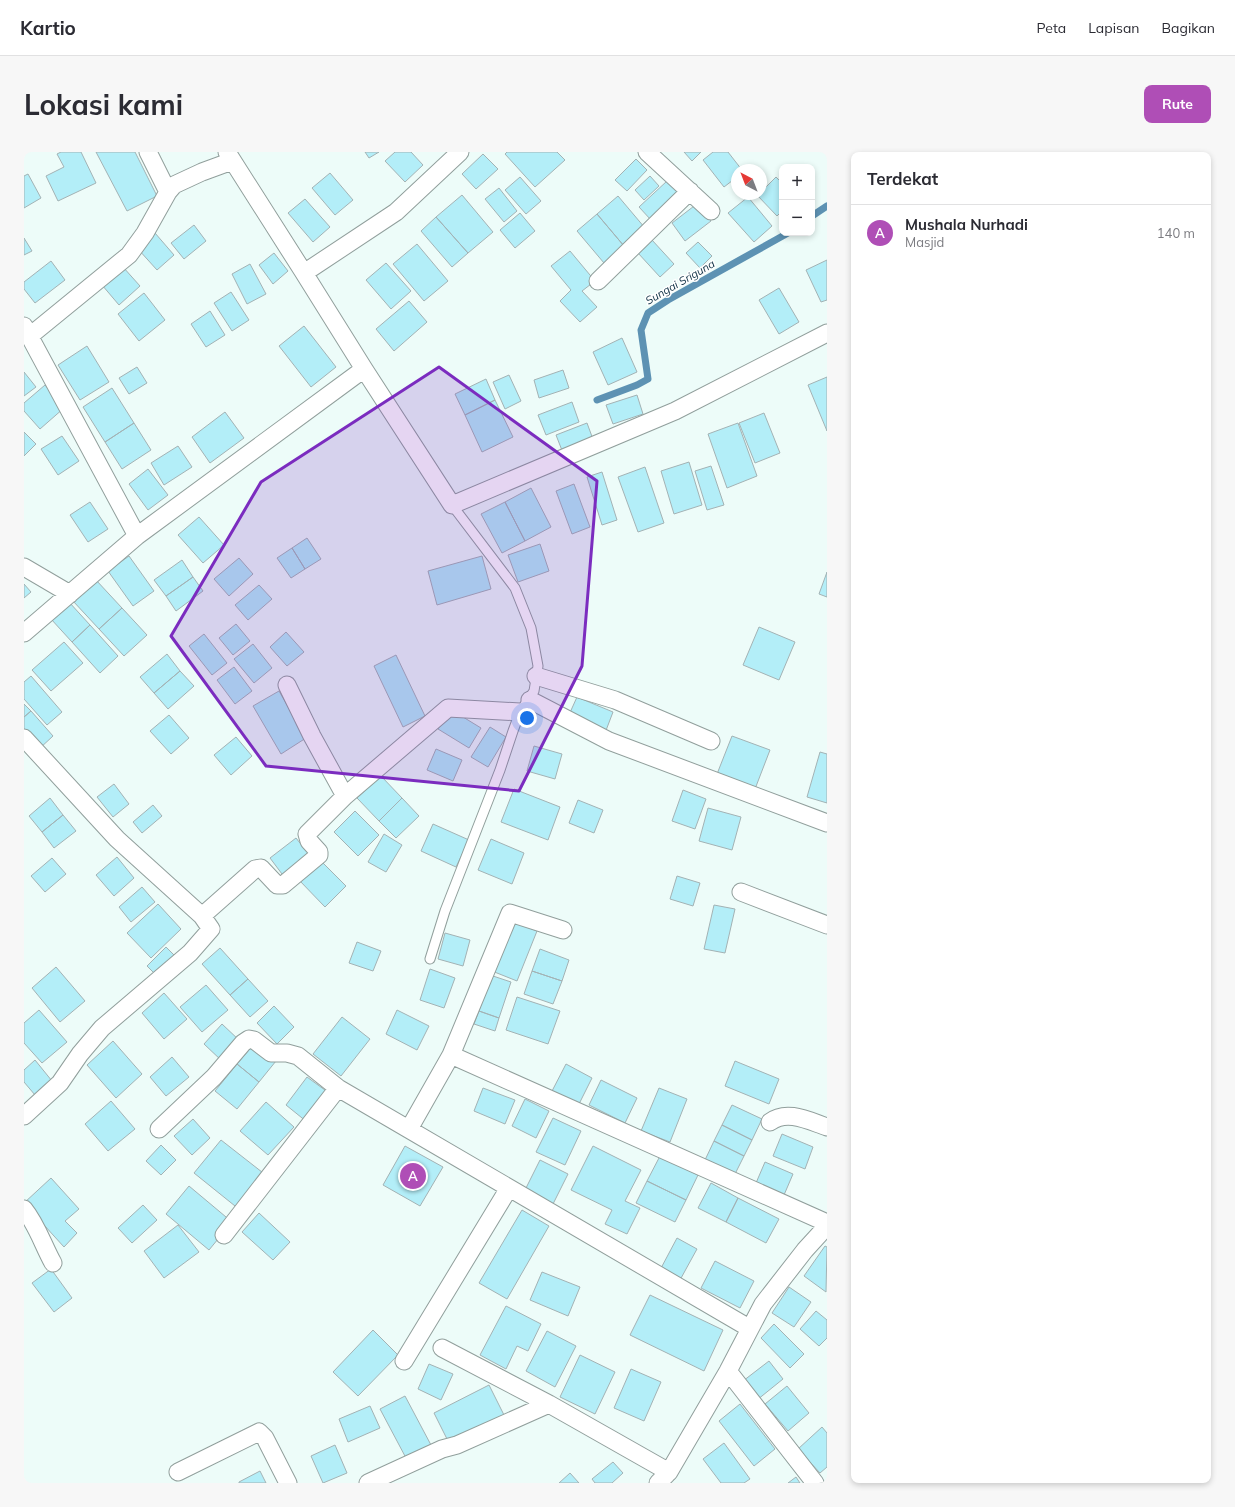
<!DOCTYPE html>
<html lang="id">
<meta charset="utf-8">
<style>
body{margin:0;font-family:Mulish,sans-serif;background:#f7f7f7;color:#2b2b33}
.controls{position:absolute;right:12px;top:12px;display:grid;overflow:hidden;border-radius:8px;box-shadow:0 2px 6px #0003}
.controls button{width:36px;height:36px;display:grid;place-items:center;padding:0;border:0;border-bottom:1px solid #e1e1e2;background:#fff;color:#2b2b33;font:20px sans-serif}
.compass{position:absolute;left:707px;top:12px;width:36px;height:36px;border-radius:50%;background:#fff;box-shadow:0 2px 6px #0003;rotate:318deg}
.you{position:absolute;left:503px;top:566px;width:14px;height:14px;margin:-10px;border:3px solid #fff;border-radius:50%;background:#1a73e8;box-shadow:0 0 0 6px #1a73e833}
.badge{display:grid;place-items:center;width:26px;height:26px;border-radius:50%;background:#af4eb6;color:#fff;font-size:13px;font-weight:700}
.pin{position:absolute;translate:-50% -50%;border:2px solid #fff;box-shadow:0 1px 4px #0006}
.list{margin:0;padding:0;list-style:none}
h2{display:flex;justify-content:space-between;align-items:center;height:52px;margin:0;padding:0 16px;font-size:17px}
h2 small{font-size:13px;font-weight:400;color:#7c7c81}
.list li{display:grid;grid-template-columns:26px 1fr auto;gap:12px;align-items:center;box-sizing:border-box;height:56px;padding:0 16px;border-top:1px solid #e1e1e2}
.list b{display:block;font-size:15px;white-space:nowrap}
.list p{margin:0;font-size:13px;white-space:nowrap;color:#7c7c81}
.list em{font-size:13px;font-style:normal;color:#7c7c81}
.map{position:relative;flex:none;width:803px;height:1331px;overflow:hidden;border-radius:8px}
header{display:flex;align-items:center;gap:24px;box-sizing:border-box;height:56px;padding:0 20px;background:#fff;border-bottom:1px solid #e1e1e2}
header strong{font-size:19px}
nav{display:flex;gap:22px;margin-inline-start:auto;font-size:14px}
.intro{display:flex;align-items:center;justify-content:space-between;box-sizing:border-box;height:96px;padding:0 24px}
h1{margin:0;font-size:28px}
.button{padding:10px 18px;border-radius:8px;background:#af4eb6;color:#fff;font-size:14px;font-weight:700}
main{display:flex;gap:24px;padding:0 24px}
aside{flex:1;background:#fff;border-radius:8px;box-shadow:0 2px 6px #0003}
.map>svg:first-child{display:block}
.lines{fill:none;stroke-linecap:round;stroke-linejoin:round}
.stream{stroke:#5d92b3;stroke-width:7}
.building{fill:#b3eef8;stroke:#a3b2b4}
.service-casing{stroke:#919f9c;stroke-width:11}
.minor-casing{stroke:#919f9c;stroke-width:19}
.service{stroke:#fff;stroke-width:9}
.minor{stroke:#fff;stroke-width:17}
.marked{fill:#7b2cbf;fill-opacity:0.2;stroke:#7b2cbf;stroke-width:3;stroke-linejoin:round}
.labels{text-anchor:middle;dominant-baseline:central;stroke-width:3;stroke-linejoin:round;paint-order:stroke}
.water-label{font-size:11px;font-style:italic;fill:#123347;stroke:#fff}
</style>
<header>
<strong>Kartio</strong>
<nav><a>Peta</a><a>Lapisan</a><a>Bagikan</a></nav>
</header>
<div class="intro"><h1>Lokasi kami</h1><a class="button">Rute</a></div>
<main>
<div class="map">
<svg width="803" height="1331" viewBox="0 0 803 1331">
<rect width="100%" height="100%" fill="#edfcf9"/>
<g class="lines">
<!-- stream -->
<path class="stream" d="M788,64L803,54
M573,248L613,233L624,227L617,178L624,161L644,148L764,81"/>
</g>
<!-- building -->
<path class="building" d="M37,0H57L72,31L34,49L22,24L40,15L33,2Z
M72,0H111L133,44L103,59Z
M341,0H355L345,6Z
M371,0H387L399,13L381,30L361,9Z
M483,0H533L541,8L511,35L481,2Z
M660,0H677L668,9Z
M689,0H704L718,18H713V25L700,35L679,8Z
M459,2L474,17L452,37L438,22Z
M612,7L623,18L603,39L591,28Z
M306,21L329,48L311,63L288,36Z
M4,22L17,46L0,56V24Z
M626,24L635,34L620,48L611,38Z
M496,25L517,49L502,62L481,38Z
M752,25L758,31V59L753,64L733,43L737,42V40Z
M643,29L655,41L627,68L615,55Z
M475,36L493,59L480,70L461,47Z
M438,43L469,80L444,101L412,65Z
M594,44L621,76L600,94L573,62Z
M724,45L748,74L730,90L704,61Z
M281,47L306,75L289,90L264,61Z
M674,51L687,69L661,89L648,71Z
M496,61L511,79L491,96L476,78Z
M573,62L600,94L580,111L553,79Z
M412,65L444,101L428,115L397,79Z
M170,73L182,89L160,107L147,91Z
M131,81L150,103L133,118L114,97Z
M0,86L8,99L0,103Z
M628,88L650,112L636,125L614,101Z
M674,90L688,104L676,116L662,101Z
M393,92L424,129L400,149L369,112Z
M546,99L571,129L558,139L573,155L556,170L536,149L547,138L527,114Z
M250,101L264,119L249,132L235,113Z
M803,108V148L797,150L782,118Z
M27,109L41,128L11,151L0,137V130Z
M362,111L387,139L367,157L342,128Z
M226,112L242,142L223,152L208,122Z
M99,115L116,134L95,153L78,133Z
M755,136L775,170L755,182L735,148Z
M207,140L225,168L208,179L190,151Z
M120,141L141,168L115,189L94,162Z
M385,149L403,170L370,199L352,177Z
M186,159L201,183L182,195L167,172Z
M280,174L312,215L287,235L255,194Z
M598,186L613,220L584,233L569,200Z
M63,194L85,230L56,248L34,213Z
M113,215L123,231L105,242L95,226Z
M539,218L545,236L515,246L510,228Z
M0,220L12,235L0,244Z
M485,223L497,249L481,257L469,230Z
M803,225V279L784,233Z
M462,227L471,248L441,263L431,242Z
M21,233L40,256L16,277L0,259V251Z
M88,236L110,271L81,290L59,255Z
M613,243L619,262L589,272L582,253Z
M471,248L489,285L458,300L441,263Z
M548,250L555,270L522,283L514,263Z
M201,260L220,286L186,311L168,285Z
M740,261L756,301L731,311L715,271Z
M110,271L127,298L98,317L81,290Z
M563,271L570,290L539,301L532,283Z
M714,271L733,324L703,336L684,282Z
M0,280L12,292L0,304Z
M38,284L55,309L34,323L17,297Z
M154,294L168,315L140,333L127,311Z
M665,310L678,353L650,362L637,319Z
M687,314L700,353L683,358L671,319Z
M621,315L640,371L614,380L594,325Z
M124,317L144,343L124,358L105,332Z
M578,320L593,368L578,373L563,325Z
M550,332L566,375L548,382L532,339Z
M507,336L527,375L501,389L481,350Z
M66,350L84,377L64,390L46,363Z
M481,350L501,389L478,401L457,362Z
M175,365L200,393L179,411L154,383Z
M283,386L297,407L281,417L268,396Z
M516,392L525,419L494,430L484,403Z
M268,396L281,417L267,426L253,406Z
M105,404L130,439L109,454L84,419Z
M458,404L467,437L413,453L404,419Z
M215,406L229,422L205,444L190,427Z
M158,408L169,425L142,444L130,428Z
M803,420V445L795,442Z
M169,425L179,439L152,459L142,444Z
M72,428L98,456L75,477L49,449Z
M0,432L7,440L0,446Z
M235,433L248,447L224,468L211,453Z
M45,450L66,473L48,490L27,467Z
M98,456L123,483L100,504L75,477Z
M212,472L226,489L209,503L195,486Z
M66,473L94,504L76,521L48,490Z
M735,475L771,490L755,528L719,513Z
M262,480L280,500L263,514L246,495Z
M180,482L203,511L188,523L165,494Z
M40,490L59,511L27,539L8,518Z
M229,492L248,516L230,531L210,507Z
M143,502L156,519L130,541L116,525Z
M372,503L401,564L379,575L350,514Z
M210,515L228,539L211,552L193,528Z
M156,519L170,534L144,557L130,541Z
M7,524L38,560L23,573L0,547V530Z
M255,539L282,586L257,602L229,554Z
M553,545L589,560L581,581L544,565Z
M0,552L7,559L0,565Z
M426,557L457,576L445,596L414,577Z
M7,559L29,584L15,597L0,581V565Z
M145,563L165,586L147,602L126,579Z
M466,575L482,585L464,615L447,605Z
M708,584L746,598L731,637L693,622Z
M212,585L228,604L207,623L190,603Z
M510,594L538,602L531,627L503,619Z
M412,597L438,608L429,629L403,618Z
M796,600L803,602V651L783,645Z
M357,624L378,646L355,669L333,646Z
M90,632L105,652L89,665L73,645Z
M490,637L536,655L524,688L477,670Z
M659,638L682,647L671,677L648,669Z
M26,646L39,663L18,680L5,664Z
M378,646L395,664L372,686L355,669Z
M554,648L579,658L570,681L545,671Z
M129,653L138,664L118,681L109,670Z
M684,656L717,665L708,698L675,689Z
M331,659L355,683L334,704L310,680Z
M39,663L52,679L30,696L18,680Z
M409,672L445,688L432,715L397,699Z
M360,682L378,693L362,720L344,710Z
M272,686L288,706L261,726L246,706Z
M467,687L500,701L488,732L454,718Z
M93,705L110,726L90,744L72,723Z
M28,706L42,722L21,740L7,724Z
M296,708L322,734L301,755L275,728Z
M653,724L676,731L669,754L646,747Z
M118,735L131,750L107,770L95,755Z
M134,752L157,777L127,806L103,781Z
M690,753L711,757L701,801L680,797Z
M488,769L513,779L493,829L468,819Z
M421,781L446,788L439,814L414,807Z
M333,790L357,799L349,819L325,811Z
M142,795L153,806L134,825L123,814Z
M196,796L224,827L206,843L178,812Z
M516,797L545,808L538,829L508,819Z
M32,815L61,849L36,870L8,836Z
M406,817L431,826L420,856L396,848Z
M508,819L538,829L529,852L500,842Z
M466,823L487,830L475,866L455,859Z
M224,827L244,849L226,865L206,843Z
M182,833L204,858L178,880L156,855Z
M140,841L163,867L140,887L118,861Z
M493,845L536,859L524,892L482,878Z
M250,854L270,875L253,892L233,871Z
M15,858L43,890L18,911L0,891V871Z
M373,858L405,874L393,898L362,882Z
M455,859L475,866L471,879L450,872Z
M318,865L346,887L317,924L289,902Z
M198,872L216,889L198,909L180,892Z
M89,889L118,922L92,946L63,913Z
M230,892L252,909L235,930L213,912Z
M148,905L165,925L142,944L126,925Z
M11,908L28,929L11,943L0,930V918Z
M711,909L755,927L745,952L701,934Z
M213,912L235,930L213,957L191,939Z
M542,912L568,926L554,954L527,941Z
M283,925L305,941L283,970L262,953Z
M577,928L613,946L601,971L565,953Z
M459,936L491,948L481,972L450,959Z
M635,936L663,947L646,990L617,979Z
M501,947L525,959L512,986L488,974Z
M87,949L111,977L84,999L61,972Z
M242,950L270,975L244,1003L216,979Z
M708,953L738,967L728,988L698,973Z
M529,966L557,979L541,1013L512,1000Z
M169,967L186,986L168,1003L150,984Z
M698,973L728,988L720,1004L690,989Z
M758,982L789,995L781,1017L749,1004Z
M197,988L243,1024L216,1058L170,1021Z
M690,989L720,1004L711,1022L681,1008Z
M137,993L152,1008L137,1023L122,1009Z
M381,994L419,1015L396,1054L359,1033Z
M569,994L617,1018L601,1049L616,1056L603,1082L581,1072L588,1058L547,1038Z
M636,1004L674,1023L662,1048L623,1029Z
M516,1008L544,1022L528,1054L500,1040Z
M741,1010L769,1022L760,1043L732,1031Z
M27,1026L55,1057L41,1069L53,1081L40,1095L0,1051Z
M623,1029L662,1048L651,1070L612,1051Z
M687,1031L714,1046L702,1070L674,1056Z
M165,1034L208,1070L185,1098L142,1062Z
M714,1046L755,1067L742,1091L702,1070Z
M119,1053L133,1068L108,1091L94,1076Z
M498,1058L525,1074L483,1147L455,1131Z
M235,1061L266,1090L249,1108L218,1080Z
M154,1073L175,1100L140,1126L120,1099Z
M653,1086L673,1097L656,1128L636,1118Z
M801,1094L803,1095L802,1140L780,1124Z
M691,1109L730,1129L716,1156L677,1136Z
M27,1117L48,1146L30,1160L8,1131Z
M518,1120L556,1135L544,1164L506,1148Z
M765,1135L787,1150L770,1175L748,1161Z
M626,1143L699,1178L680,1219L606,1183Z
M482,1154L517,1172L504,1199L493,1194L482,1217L456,1203Z
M792,1159L803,1168V1186L795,1194L776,1177Z
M750,1172L780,1202L766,1216L737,1186Z
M349,1178L374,1203L334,1244L309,1220Z
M523,1179L552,1194L531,1235L502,1219Z
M556,1203L591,1220L571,1262L536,1245Z
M745,1209L759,1227L733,1248L719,1229Z
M405,1212L429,1222L417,1248L394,1237Z
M607,1217L637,1230L620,1269L590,1256Z
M465,1233L481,1265L426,1293L410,1261Z
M763,1234L785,1261L764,1279L741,1252Z
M381,1244L407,1293L382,1306L356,1257Z
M716,1252L751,1297L730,1314L695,1269Z
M346,1254L356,1276L324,1290L315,1267Z
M798,1275L803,1281V1315L796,1321L774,1297Z
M700,1291L726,1327L720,1331H697L679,1307Z
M311,1293L323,1321L299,1331L287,1304Z
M589,1310L599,1321L588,1331H571L568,1327Z
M236,1319L242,1331H215V1330Z
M546,1321L555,1331H535Z
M772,1325L776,1331H764Z"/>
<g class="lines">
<!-- service casing -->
<g class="service-casing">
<path id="service" d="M406,807L421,759L476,618L489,579L496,560L510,539L514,514L507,476L491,436L428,353"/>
</g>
<!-- minor casing -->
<g class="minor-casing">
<path id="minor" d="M124,0L144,40
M203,0L280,121
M436,0L372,60L280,121L340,217L428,353L651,259L803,181
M623,0L687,59
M574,129L666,39
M0,174L113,384
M7,183L105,103L121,81L144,40L150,33L178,20L208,9
M0,415L46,442
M0,481L113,384L340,217
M512,524L591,548L687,589
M263,533L288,584L321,644
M506,548L585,589L803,671
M0,586L93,687L178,764L187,777L166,801L78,876L56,902L36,931L0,964
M717,740L803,773
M178,764L231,717L237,716L253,733H259L295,703V700L285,689L283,682L321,644L424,556L496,560
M427,903L803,1071
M746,970C763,957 785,969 803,975
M135,977L190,925L219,891L225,887L230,888L247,901H263L274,904L314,936
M385,977L427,903L486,761L539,778
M0,1057C13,1073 19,1093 29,1111
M200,1083L314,936L725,1176
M418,1196L525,1252L645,1320
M380,1209L485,1036
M704,1219L791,1331
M154,1320L235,1280L241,1286L264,1331
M344,1331L418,1297L433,1293L525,1252
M634,1331L645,1320L704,1219L739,1152L781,1098L803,1074"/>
</g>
<!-- service -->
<use href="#service" class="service"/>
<!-- minor -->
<use href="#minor" class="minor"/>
</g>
<!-- marked area -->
<path class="marked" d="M415,215L573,329L558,514L495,639L242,614L147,484L237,330Z"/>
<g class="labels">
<!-- water labels -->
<g class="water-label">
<text transform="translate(656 130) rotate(-30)">Sungai Sriguna</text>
</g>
</g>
</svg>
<div class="controls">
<button>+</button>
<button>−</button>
</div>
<svg class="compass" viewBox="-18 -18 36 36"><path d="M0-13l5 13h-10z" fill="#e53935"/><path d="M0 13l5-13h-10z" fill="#7c7c81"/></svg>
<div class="you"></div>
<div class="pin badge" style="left:389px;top:1024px">A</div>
</div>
<aside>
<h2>Terdekat<small></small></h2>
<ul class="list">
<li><span class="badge">A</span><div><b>Mushala Nurhadi</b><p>Masjid</p></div><em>140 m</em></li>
</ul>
</aside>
</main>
